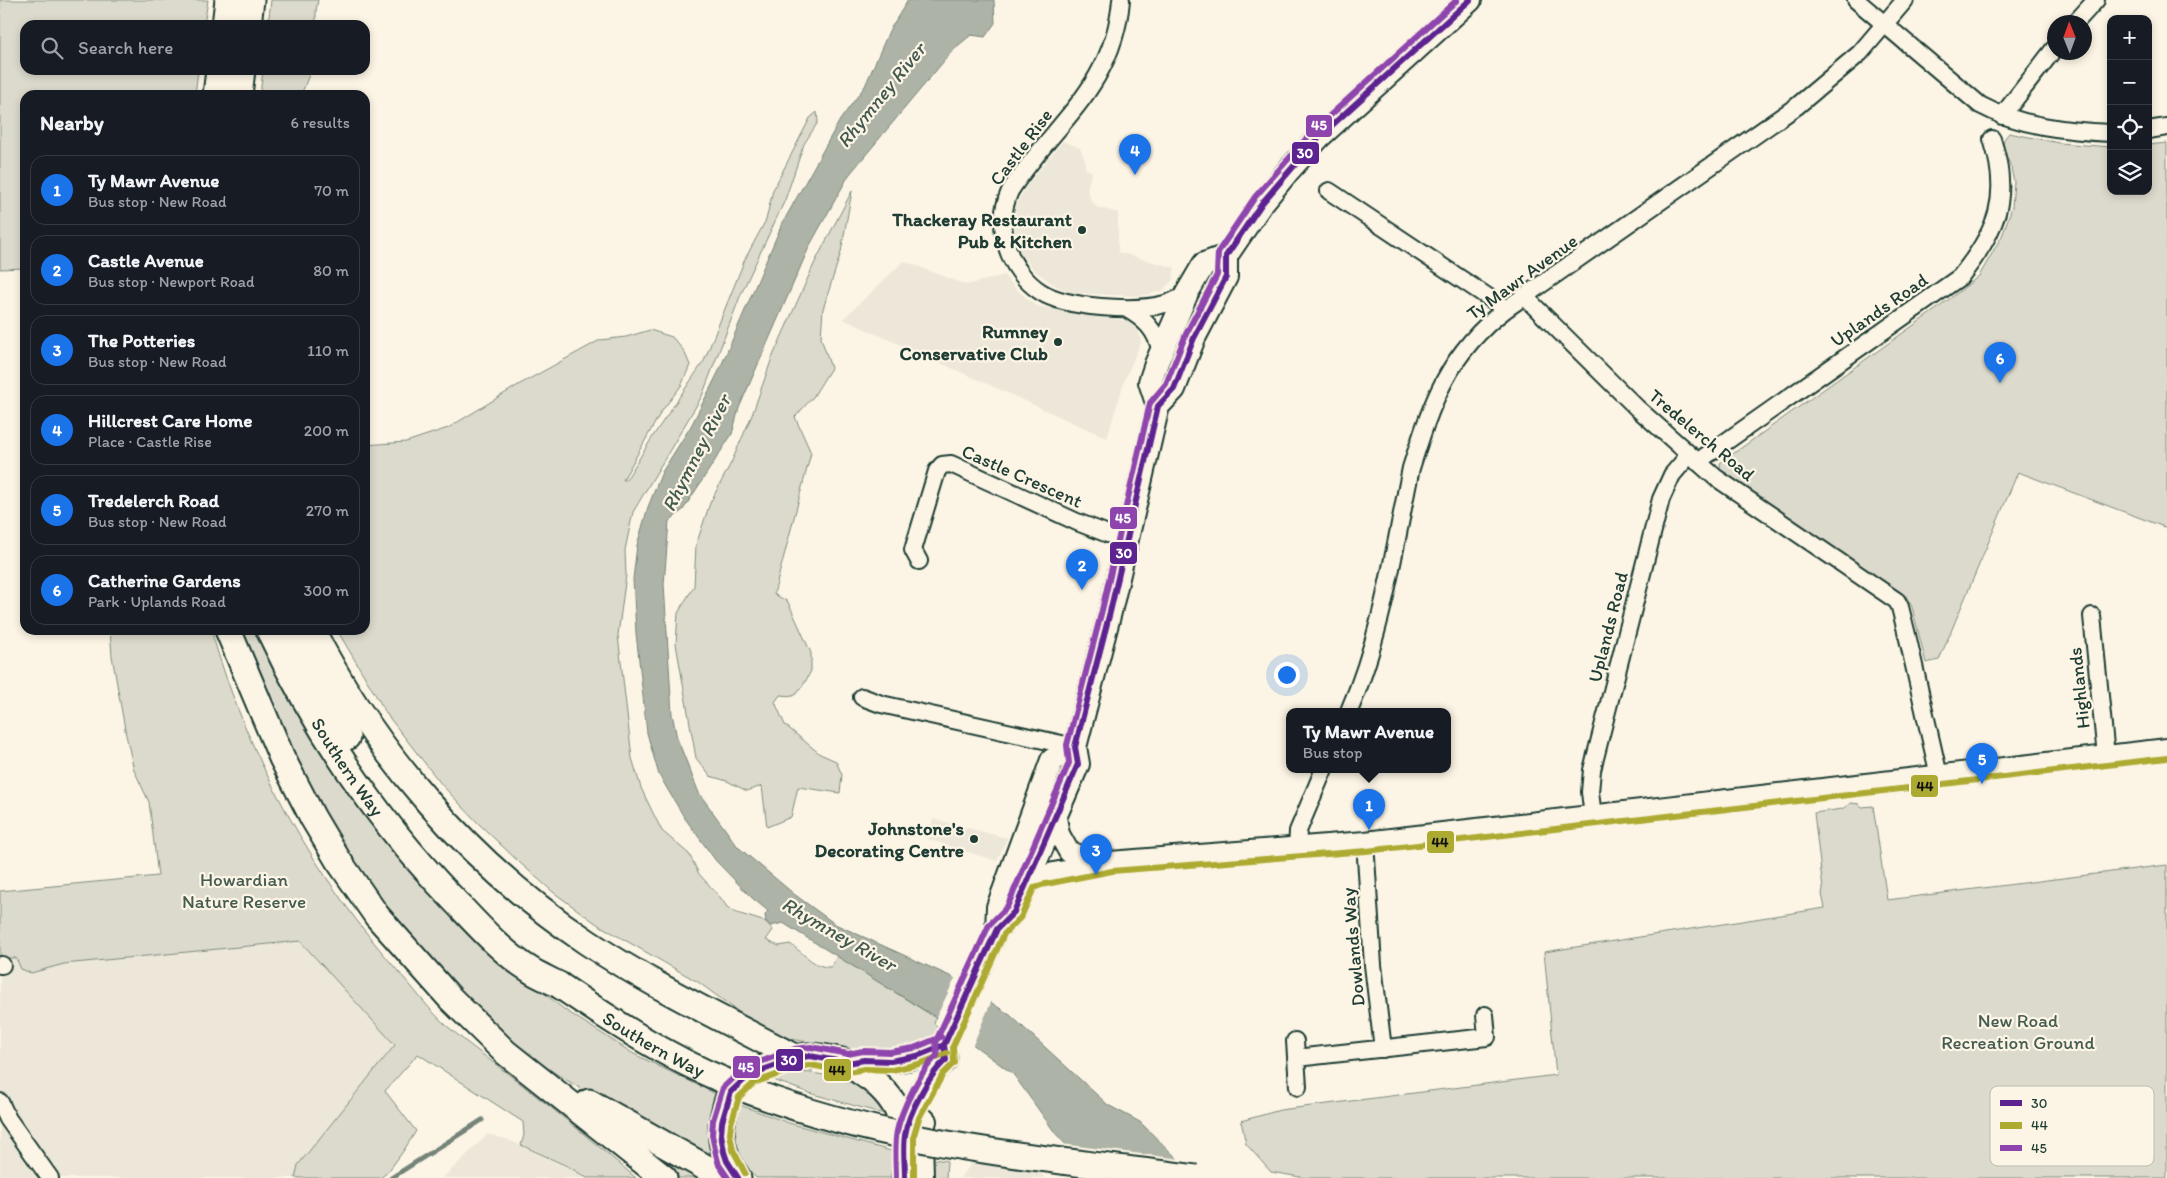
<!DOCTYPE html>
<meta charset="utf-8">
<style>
body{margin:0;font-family:Itim,sans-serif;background:#242831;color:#f1f3f6}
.controls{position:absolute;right:15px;top:15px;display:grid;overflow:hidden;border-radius:10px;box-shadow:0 2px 8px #0003}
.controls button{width:45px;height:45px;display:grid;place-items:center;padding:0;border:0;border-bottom:1px solid #363941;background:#171b24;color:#f1f3f6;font:25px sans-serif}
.compass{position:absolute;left:2047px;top:15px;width:45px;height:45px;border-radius:50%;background:#171b24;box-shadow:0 2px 8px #0003;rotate:359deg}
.you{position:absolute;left:1286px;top:674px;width:18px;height:18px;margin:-12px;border:4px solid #fff;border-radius:50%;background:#1a73e8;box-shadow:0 0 0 8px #1a73e833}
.badge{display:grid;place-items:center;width:32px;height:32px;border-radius:50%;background:#1a73e8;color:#fff;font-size:16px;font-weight:700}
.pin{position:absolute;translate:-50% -41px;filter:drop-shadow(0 1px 2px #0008)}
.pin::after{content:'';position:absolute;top:26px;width:18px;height:15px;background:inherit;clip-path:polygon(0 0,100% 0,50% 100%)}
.popup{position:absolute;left:1286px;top:708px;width:165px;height:65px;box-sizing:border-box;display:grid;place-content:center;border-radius:10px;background:#171b24;filter:drop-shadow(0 1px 4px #0005);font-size:16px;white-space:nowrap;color:#9ea1a6}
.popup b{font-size:19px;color:#f1f3f6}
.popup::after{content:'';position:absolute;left:50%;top:100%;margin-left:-10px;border:10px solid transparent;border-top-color:#171b24}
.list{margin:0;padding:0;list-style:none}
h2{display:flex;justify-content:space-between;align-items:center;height:65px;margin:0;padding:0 20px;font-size:21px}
h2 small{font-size:16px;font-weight:400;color:#9ea1a6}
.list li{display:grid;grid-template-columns:32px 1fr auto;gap:15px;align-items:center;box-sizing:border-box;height:70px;margin:0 10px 10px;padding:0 10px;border:1px solid #363941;border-radius:15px}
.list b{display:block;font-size:19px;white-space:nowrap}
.list p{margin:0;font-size:16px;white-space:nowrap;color:#9ea1a6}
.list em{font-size:16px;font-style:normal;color:#9ea1a6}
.icon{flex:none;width:28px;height:28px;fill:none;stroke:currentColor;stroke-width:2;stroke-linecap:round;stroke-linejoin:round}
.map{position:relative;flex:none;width:2167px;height:1178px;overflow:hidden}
.search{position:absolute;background:#171b24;box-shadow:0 2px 8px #0003;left:20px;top:20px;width:350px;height:55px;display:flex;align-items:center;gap:12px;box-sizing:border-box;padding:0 18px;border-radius:15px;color:#9ea1a6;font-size:19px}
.panel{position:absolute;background:#171b24;box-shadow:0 2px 8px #0003;left:20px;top:90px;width:350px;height:545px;border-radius:15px}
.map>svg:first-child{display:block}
.built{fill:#ece7d8}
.green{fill:#dcdacc;stroke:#7e8c80}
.water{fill:#aeb3a7;stroke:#758479}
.pier{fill:#fcf5e5}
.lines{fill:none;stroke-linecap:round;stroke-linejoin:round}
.stream{stroke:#758479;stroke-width:5}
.minor-casing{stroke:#1f3d34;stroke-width:20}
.tertiary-casing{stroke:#1f3d34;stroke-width:24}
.secondary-casing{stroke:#1f3d34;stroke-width:26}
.primary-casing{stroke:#1f3d34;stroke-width:29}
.minor{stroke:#fcf5e5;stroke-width:16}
.tertiary{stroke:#fcf5e5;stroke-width:20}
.secondary{stroke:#fcf5e5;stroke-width:22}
.primary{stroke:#fcf5e5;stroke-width:25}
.primary-bridge-casing{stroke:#1f3d34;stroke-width:29;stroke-linecap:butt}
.primary-bridge{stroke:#fcf5e5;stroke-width:25}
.bus-1-casing{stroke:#fcf5e5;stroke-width:10}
.bus-2-casing{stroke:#fcf5e5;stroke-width:10}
.bus-3-casing{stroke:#fcf5e5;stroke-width:10}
.bus-1{stroke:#5d2491;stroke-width:6}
.bus-2{stroke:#adaa31;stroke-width:6}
.bus-3{stroke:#8e44ad;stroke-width:6}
.poi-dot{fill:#1f3d34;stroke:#fcf5e5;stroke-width:2}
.labels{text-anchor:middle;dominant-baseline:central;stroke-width:4.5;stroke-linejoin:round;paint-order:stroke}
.street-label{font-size:19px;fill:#1f3d34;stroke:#fcf5e5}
.poi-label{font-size:19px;font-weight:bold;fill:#1f3d34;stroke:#fcf5e5;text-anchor:end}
.park-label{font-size:19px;fill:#455c52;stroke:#fcf5e5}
.water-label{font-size:20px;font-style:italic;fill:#435a51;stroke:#fcf5e5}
.key{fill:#fcf5e5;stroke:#babeb0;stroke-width:1}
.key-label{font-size:14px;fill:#1f3d34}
.line-badge{stroke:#fcf5e5;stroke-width:2}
.badge-label{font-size:14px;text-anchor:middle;font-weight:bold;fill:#fff}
.pale-badge-label{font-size:14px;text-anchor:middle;font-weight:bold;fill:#111}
</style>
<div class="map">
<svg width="2167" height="1178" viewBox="0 0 2167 1178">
<rect width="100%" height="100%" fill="#fcf5e5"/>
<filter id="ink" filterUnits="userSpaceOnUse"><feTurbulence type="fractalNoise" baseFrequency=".02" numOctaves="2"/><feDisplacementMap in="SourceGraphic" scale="10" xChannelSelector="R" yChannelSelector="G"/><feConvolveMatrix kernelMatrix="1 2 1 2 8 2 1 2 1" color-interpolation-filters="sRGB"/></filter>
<g filter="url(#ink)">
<!-- built -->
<path class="built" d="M1063,141L1080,148L1085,160V168L1092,172L1087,188L1091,200L1096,207L1118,213V252L1175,268L1172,281L1162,291L1141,296L1071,293L1053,284L1035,271L1020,253L1014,226L1016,206L1026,186Z
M904,261L967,285L1004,275L1018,291L1036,306L1128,321L1138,328L1141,342L1125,379L1107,438L843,319Z
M933,819L1007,838L997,861L927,839Z
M300,941L395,1045L298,1165L295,1178H0V953L28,952L30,967Z
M488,1134L509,1140L589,1178H443Z
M976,1158L1037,1166L1044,1178H960Z"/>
<!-- green -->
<path class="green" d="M0,0H208L204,25H25V70H198L195,95H25V268L0,269Z
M271,0H318L316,11V25H268Z
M263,70H311L301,95H260Z
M817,112L818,122L804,144L785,200L741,294L702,396L633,512L625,550L626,575L618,635L632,758L641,788L653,813L662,831L689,854L699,874L720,897L727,907L734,912L766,922L773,930L766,940L779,946L790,944C804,953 814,968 831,967L837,956L936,1018L934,1023L939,1030L930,1041L921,1046L878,1054L791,1039L772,1033L754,1023L698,982L597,924L553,892L519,862L478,823L442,785L388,716L337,630H365V445L406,442L448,428L520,384L600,340L626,337L650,330L672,337L684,351L690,365L681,386L661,412L623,480H626L655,433L704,361L745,259L766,220L773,190L810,118Z
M2009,133L2059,143L2111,147V191H2148V145L2167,143V528L2018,472L1939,660L1926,663L1912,607L1906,596L1902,598L1721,472L1720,463L1938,308L1979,276L2002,236L2012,207L2014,182L2011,168L2003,146L2004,139Z
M852,191L841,252L823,309L821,338L831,368L813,397L795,417L811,453L774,594L788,602L811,653V671L804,684L794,696L780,695L775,702L785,725L820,754L836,761L842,775L840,793L798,787L791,817L767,827L762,786L747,791L727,781L710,776L696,758L676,644L678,613L694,586L696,545L710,503L731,463L752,415L772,358L815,262Z
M110,630H211C248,759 315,878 404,978C418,994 431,1012 447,1026C469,1045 493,1062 516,1080C557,1112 597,1144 636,1178H587L569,1167L521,1145L524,1135L523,1122L418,1054L385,1091L416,1131L404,1150L388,1172L380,1178H295L298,1165L395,1045L300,941L64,964L31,973L21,969L16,958H0V891L158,876L149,802L134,770L126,735L112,656Z
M240,630H259L506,963L565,1010L634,1054L718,1095L715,1161L632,1120L555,1073L515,1045L494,1028L400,930L319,812Z
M1851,803L1859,804L1862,807L1873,806L1887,900L2167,865V1178H1306L1271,1172L1246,1144L1241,1121L1280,1110L1556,1075L1544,952L1825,908L1822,894L1823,889L1814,813L1842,809Z
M801,1072C835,1075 870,1083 888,1115L809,1093L768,1078Z
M740,1105L789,1123L895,1152V1178H756C736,1156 729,1133 740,1105Z
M665,1151L712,1178H678L657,1160Z
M928,1158L947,1161L946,1178H927Z"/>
<!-- water -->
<path class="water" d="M908,0H994L995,23L985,37L971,35L954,49L849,175L810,245L739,408L732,434L683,510L669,521L664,584L672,714L677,738L699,793L738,847L794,894L835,924L952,977L1010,1015L1108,1105L1140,1122L1197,1178H1097L1056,1134L1013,1074L937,1018L783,923L771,926L766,922L765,915L768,911L751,897L716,861L684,817L659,775L647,733L636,633L633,579L637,545L648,507L662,472L691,426L718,373L782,224L840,120L865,86L889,31Z"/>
<!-- pier -->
<path class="pier" d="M956,976L992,1000L972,1047L935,1020Z
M1062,1144L1181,1159L1199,1178H1094Z"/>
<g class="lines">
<!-- stream -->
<path class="stream" d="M391,1178L482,1120"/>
<!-- minor casing -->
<g class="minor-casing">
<path id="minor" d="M1121,0C1114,87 1053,124 1010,191C1002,209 1001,228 1007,247C1012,264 1025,282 1041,292C1066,308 1135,312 1165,304C1172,302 1179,298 1186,295
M1856,0L1980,105C2019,126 2067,131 2111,133
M2076,22L2096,0
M2002,116L2054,49
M2148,130L2167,127
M1329,191L1506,309
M1524,296L1637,408L1715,477L1897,601L1900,607L1908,639L1939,776
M1125,308C1145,319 1156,330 1161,352
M1697,462L1960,277C1997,231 2011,197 1992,139
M919,561L913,550L937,471L942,465L951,464L1077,522L1126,541
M2092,616L2106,756
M862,697L881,704L1075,747
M1349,711C1382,635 1394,550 1411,468C1432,402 1448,353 1506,309L1797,106L1860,53L1905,0
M1593,816L1590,792L1592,770L1661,499L1672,475L1689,455
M1365,842L1373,965L1383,1049
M1297,849L1298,831L1324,769
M0,965H2
M1295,1041L1298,1087
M1296,1058L1487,1037L1485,1015
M0,1102L8,1119L50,1178"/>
</g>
<!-- tertiary casing -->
<g class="tertiary-casing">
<path id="tertiary" d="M1056,818L1059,834L1069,852L1084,857L1101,859
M1028,881C1055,869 1082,871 1110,862L1365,842L2167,749"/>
</g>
<!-- secondary casing -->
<g class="secondary-casing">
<path id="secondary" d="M1158,406L1150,382L1156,364L1187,293L1204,264L1226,256
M997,929L998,907L1052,760L1075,747
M848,1063C864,1060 875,1062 891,1061C910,1061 927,1052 944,1045
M905,1134C913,1109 924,1077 946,1060L944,1045L997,929L1014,912L1078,764L1075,747L1110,612L1158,406L1174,389L1194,338L1226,277V256L1262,203L1289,170L1319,137L1470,0
M922,1178L921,1135L925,1121"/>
</g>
<!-- primary casing -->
<g class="primary-casing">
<g id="primary">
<path d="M225,25L228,0"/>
<path d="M248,25L251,0"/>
<path d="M216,95L219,70"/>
<path d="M239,95L242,70"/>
<path d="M228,630L282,758L313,818L338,860L377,916L450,998L505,1052L664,1178"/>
<path id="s1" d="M269,630C315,728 378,821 453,899C477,924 502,953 532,971C540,976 550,980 559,985"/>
<path d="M292,630L324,698L347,737"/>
<path d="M312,630C376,755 470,864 587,942C654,987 725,1020 796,1058"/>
<path d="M589,1102L724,1178"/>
<path d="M738,1178C725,1160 718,1140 723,1118C725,1110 727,1099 731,1092C744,1072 786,1057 808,1056C819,1056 835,1059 846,1062C853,1065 861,1073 868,1077C905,1104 909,1134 905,1178"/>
</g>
</g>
<!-- minor -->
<use href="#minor" class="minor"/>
<!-- tertiary -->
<use href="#tertiary" class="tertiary"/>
<!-- secondary -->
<use href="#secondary" class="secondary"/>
<!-- primary -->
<use href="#primary" class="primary"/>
<!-- primary-bridge casing -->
<g class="primary-bridge-casing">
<g id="primary-bridge">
<path id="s2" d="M559,985C612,1021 665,1056 725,1081C874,1145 1038,1157 1196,1178"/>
</g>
</g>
<!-- primary-bridge -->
<use href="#primary-bridge" class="primary-bridge"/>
<!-- bus-1 casing -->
<g class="bus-1-casing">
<path id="bus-1" d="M738,1178L727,1161L724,1152L721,1134L722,1122L731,1092L749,1075L796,1058L810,1056L848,1063L864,1060L891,1061L917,1056L944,1045
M905,1178C905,1164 903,1149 905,1135C908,1114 930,1073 946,1060L944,1045L997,929L1014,912L1078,764L1075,747L1110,612L1158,406L1174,389L1194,338L1226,277V256L1262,203L1319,137L1470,0"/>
</g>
<!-- bus-2 casing -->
<g class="bus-2-casing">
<path id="bus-2" d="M745,1173L733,1150L730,1134L731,1124L739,1097L754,1083L798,1067L810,1065L848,1072L865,1069L892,1070L919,1064L947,1053
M914,1178V1135L919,1118L943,1074L954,1063L953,1046L1004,934L1021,917L1034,888L1041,885L1112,871L1366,851L2167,758"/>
</g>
<!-- bus-3 casing -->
<g class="bus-3-casing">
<path id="bus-3" d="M728,1178L719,1165L716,1154L712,1135L713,1120L723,1088L744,1068L795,1049L811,1047L848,1054L863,1051L890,1052L914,1048L941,1037
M896,1178C896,1163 894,1146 897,1131C901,1111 921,1069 937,1056L936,1041L989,925L1007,907L1069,763L1067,745L1102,610L1150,403L1166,384L1186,334L1217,275L1218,252L1255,197L1313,131L1457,0"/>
</g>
<!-- bus-1 -->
<use href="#bus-1" class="bus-1"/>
<!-- bus-2 -->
<use href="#bus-2" class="bus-2"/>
<!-- bus-3 -->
<use href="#bus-3" class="bus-3"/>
</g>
</g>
<!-- markers -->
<g class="poi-dot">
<circle cx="1082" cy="230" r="5"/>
<circle cx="1058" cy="342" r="5"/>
<circle cx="974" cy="839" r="5"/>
</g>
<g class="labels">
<!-- street labels -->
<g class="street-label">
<text transform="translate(1021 147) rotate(-53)">Castle Rise</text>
<text transform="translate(1522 277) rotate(-36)">Ty Mawr Avenue</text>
<text transform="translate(1879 310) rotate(-35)">Uplands Road</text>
<text transform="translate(1702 435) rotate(40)">Tredelerch Road</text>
<text transform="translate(1022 476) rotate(24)">Castle Crescent</text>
<text transform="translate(1608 627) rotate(-76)">Uplands Road</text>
<text transform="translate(2079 688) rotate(-96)">Highlands</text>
<text stroke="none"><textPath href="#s1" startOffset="158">Southern Way</textPath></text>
<text transform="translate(1353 947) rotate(-95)">Dowlands Way</text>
<text stroke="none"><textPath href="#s2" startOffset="112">Southern Way</textPath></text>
</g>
<!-- poi labels -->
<g class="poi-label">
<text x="1072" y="219">Thackeray Restaurant<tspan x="1072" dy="22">Pub &amp; Kitchen</tspan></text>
<text x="1048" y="331">Rumney<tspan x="1048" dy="22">Conservative Club</tspan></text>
<text x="964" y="828">Johnstone's<tspan x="964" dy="22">Decorating Centre</tspan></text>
</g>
<!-- park labels -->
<g class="park-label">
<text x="244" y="879">Howardian<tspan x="244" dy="22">Nature Reserve</tspan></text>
<text x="2018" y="1020">New Road<tspan x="2018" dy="22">Recreation Ground</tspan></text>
</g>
<!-- water labels -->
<g class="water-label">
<text transform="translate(881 95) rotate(-51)">Rhymney River</text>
<text transform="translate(696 453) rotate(-63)">Rhymney River</text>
<text transform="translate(839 934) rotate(30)">Rhymney River</text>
</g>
</g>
<!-- legend -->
<rect x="1990" y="1086" width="164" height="80" rx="8" class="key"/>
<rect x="2000" y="1100" width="22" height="6" fill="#5d2491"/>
<rect x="2000" y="1122" width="22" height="7" fill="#adaa31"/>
<rect x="2000" y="1145" width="22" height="6" fill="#8e44ad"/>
<g class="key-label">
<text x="2031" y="1108">30</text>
<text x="2031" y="1130">44</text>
<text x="2031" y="1153">45</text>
</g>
<g class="line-badge">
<rect x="1305" y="114" width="28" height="24" rx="5" fill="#8e44ad"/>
<rect x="1291" y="141" width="29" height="24" rx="5" fill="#5d2491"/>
<rect x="1109" y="506" width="29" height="24" rx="5" fill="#8e44ad"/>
<rect x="1109" y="541" width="29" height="24" rx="5" fill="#5d2491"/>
<rect x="1910" y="774" width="29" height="24" rx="5" fill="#adaa31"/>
<rect x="1426" y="830" width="29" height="24" rx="5" fill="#adaa31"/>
<rect x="775" y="1048" width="29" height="24" rx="5" fill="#5d2491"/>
<rect x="732" y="1055" width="29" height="24" rx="5" fill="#8e44ad"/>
<rect x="823" y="1058" width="29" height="24" rx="5" fill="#adaa31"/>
</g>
<g class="badge-label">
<text x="1319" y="130">45</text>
<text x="1305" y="158">30</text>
<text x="1123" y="523">45</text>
<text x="1124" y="558">30</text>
<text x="789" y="1065">30</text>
<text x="746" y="1072">45</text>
</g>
<g class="pale-badge-label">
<text x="1925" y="791">44</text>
<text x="1440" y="847">44</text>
<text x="837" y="1075">44</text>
</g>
</svg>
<div class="controls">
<button>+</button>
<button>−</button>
<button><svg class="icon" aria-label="locate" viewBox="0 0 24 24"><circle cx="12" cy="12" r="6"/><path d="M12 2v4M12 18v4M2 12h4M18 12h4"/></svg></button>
<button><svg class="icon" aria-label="layers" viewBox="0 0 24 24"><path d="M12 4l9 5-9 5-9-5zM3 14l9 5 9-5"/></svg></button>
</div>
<svg class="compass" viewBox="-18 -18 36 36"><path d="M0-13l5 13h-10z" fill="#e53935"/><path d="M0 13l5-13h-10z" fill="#9ea1a6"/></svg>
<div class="you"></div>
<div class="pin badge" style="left:1369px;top:830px">1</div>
<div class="popup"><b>Ty Mawr Avenue</b>Bus stop</div>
<div class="pin badge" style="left:1082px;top:590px">2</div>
<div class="pin badge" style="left:1096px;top:875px">3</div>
<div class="pin badge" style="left:1135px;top:175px">4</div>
<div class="pin badge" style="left:1982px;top:784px">5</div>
<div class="pin badge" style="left:2000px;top:383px">6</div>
<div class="search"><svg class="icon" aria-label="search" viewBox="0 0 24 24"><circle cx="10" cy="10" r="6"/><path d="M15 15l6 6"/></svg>Search here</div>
<section class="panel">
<h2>Nearby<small>6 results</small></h2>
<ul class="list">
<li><span class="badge">1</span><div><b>Ty Mawr Avenue</b><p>Bus stop · New Road</p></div><em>70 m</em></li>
<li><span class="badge">2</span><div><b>Castle Avenue</b><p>Bus stop · Newport Road</p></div><em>80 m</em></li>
<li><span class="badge">3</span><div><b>The Potteries</b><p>Bus stop · New Road</p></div><em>110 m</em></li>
<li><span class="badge">4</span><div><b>Hillcrest Care Home</b><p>Place · Castle Rise</p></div><em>200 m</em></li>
<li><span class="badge">5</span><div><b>Tredelerch Road</b><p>Bus stop · New Road</p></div><em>270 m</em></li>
<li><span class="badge">6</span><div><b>Catherine Gardens</b><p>Park · Uplands Road</p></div><em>300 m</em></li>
</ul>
</section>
</div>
